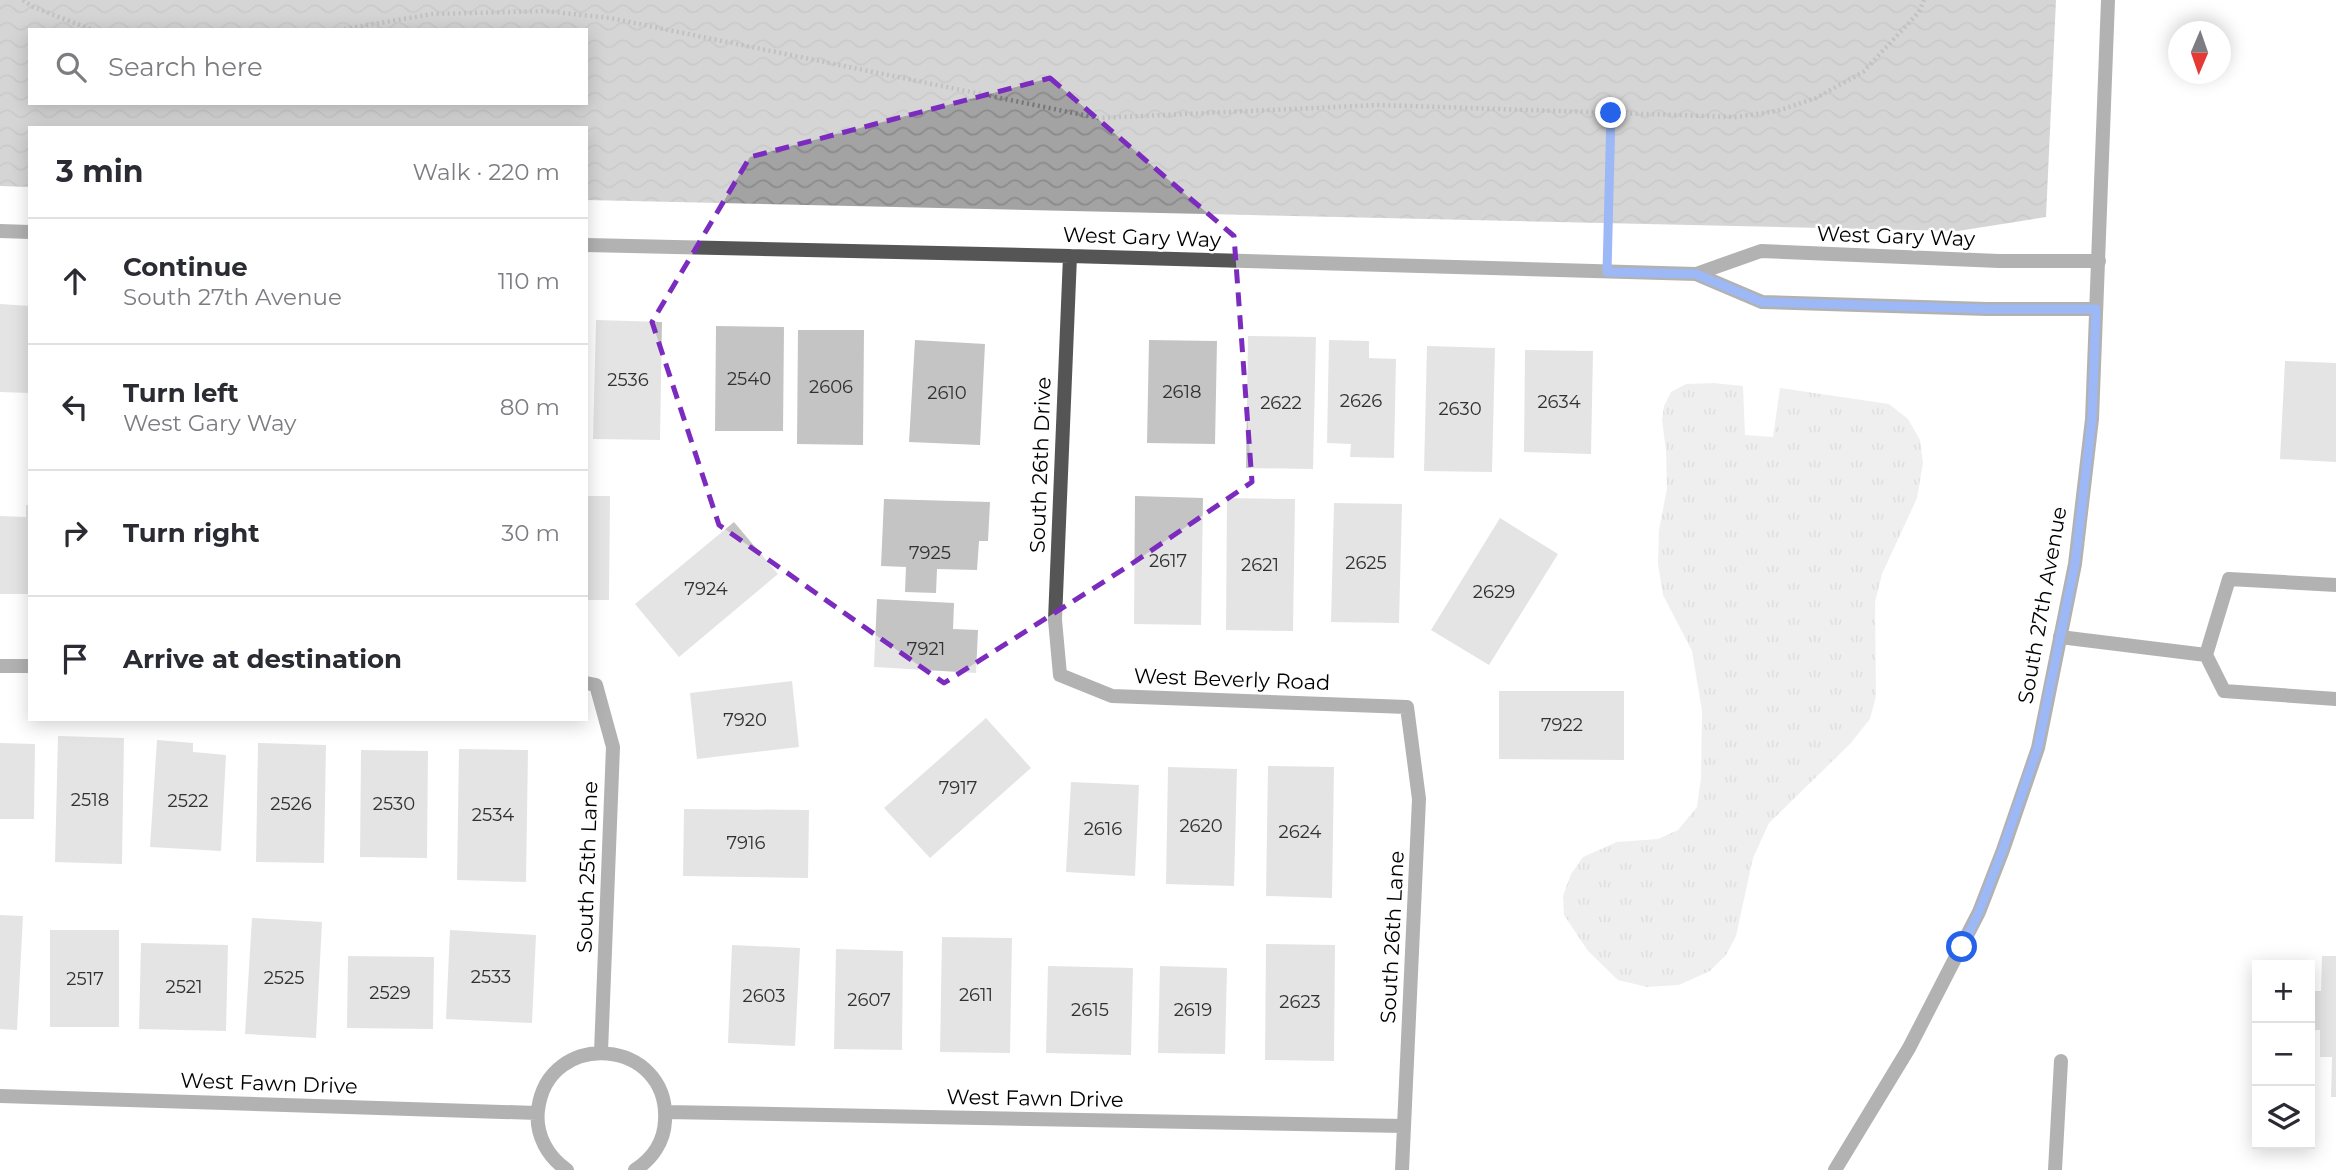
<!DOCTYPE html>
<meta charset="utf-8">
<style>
body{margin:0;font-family:Montserrat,sans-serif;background:#f7f7f7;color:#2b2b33}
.controls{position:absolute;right:21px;bottom:21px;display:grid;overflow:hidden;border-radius:0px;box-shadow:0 4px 18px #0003}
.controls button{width:63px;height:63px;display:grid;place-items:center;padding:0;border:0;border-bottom:2px solid #e1e1e2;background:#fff;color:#2b2b33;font:35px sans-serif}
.compass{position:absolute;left:2168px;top:21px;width:63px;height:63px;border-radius:50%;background:#fff;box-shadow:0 4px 18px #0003;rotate:182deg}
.stop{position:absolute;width:21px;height:21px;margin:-16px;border:5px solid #2563eb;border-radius:50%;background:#fff}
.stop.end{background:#2563eb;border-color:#fff;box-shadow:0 2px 7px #0008}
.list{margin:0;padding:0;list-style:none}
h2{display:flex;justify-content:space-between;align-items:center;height:91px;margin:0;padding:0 28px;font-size:30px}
h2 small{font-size:23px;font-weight:400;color:#7c7c81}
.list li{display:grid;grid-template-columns:46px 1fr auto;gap:21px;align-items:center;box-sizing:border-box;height:126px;padding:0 28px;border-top:2px solid #e1e1e2}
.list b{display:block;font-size:26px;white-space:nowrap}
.list p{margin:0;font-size:23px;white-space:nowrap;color:#7c7c81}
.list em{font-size:23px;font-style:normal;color:#7c7c81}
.icon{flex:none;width:38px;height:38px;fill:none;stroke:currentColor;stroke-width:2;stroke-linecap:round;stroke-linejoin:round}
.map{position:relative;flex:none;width:2336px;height:1170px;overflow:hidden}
.search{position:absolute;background:#fff;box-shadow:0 4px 18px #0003;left:28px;top:28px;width:560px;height:77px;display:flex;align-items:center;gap:18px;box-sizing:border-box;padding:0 24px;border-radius:0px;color:#7c7c81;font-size:26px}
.panel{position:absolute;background:#fff;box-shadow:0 4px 18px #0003;left:28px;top:126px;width:560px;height:595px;border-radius:0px}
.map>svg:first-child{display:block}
.grass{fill:url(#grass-tufts)}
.water{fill:url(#water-waves);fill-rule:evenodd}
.building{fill:#c4c4c4}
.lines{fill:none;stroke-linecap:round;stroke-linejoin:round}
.path{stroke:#777;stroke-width:4.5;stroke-dasharray:2 3.5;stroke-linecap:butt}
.service{stroke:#555;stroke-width:14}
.minor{stroke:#555;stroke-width:14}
.tertiary{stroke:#555;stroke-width:14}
.route{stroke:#2563eb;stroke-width:9}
.marked{fill:none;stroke:#7b2cbf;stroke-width:5;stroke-dasharray:14 9;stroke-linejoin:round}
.labels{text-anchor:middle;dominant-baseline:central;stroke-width:5;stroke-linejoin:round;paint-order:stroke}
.number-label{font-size:18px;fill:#313131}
.street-label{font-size:21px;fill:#000;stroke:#fff}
</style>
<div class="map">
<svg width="2336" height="1170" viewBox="0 0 2336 1170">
<defs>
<pattern id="grass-tufts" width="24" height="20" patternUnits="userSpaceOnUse" patternTransform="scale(1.75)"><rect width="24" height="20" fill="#dcdcdc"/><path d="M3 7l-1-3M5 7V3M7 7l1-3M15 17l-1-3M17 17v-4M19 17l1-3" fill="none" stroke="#bbb"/></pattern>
<pattern id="water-waves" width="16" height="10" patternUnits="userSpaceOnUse" patternTransform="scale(1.75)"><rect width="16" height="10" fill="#a3a3a3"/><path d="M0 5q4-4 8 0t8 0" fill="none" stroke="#8b8b8b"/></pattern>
</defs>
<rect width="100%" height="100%" fill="#fff"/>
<!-- grass -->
<path class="grass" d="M1713,383L1743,386L1745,435L1773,437L1780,388L1889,404L1908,419L1920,440L1923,463L1917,498L1882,574L1875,602L1876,696L1870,719L1850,744L1769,823L1753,858L1736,936L1726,955L1710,971L1679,985L1647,987L1618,980L1588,951L1564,915L1563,896L1571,874L1583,857L1617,842L1658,839L1678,830L1697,807L1701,778L1702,711L1692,651L1663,595L1658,564L1659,530L1667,488L1666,451L1662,420L1664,406L1671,392L1686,384Z"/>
<!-- water -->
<path class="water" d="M0,0H2056L2046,217L1958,231L586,200V128H30V187L0,186ZM30,30H586V103H30Z"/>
<!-- building -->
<path class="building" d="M0,304L30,306V393L0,392Z
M596,320L662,322L660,440L593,439Z
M716,326L784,327L783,431H715Z
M798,330H864L863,445L797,444Z
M1248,336L1316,337L1313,469L1246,468Z
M915,340L985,344L980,445L909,442Z
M1149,340L1217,341L1215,444L1147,443Z
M1329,340L1369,341V358L1396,359L1394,458L1350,457L1351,444L1327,443Z
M1427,346L1495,348L1492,472L1424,471Z
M1525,350L1593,351L1591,454L1524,452Z
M2285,361L2336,363V462L2280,459Z
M586,496H610L609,600H586Z
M1135,496L1203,498L1201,625L1134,624Z
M1227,498L1295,499L1293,631L1226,630Z
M884,499L990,502L988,541H979L977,570L937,569L936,593L905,592L906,567L881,566Z
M1334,503L1402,504L1399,623L1331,622Z
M26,505H30V594H0V516L26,517Z
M1500,518L1558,554L1489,665L1431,630Z
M734,522L778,574L679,657L635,604Z
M877,599L954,603L953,629L978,630L976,673L874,667Z
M792,681L799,747L697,759L690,693Z
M1499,691H1624V760L1499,759Z
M986,718L1031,768L930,858L884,808Z
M58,736L124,738L122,864L55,862Z
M157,740L193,743V752L226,755L221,851L150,847Z
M0,743L35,744L34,819H0Z
M258,743L326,745L324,863L256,862Z
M459,749L528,750L526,882L457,880Z
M361,750L428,751L427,858L360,857Z
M1268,766L1334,767L1332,898L1266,896Z
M1168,767L1237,769L1234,886L1166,884Z
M1071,782L1139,785L1135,876L1066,872Z
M684,809L809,810L808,878L683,876Z
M0,915L23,916L17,1030L0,1029Z
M252,918L322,922L316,1038L245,1034Z
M50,930H119V1027H50Z
M450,930L536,935L532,1023L446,1019Z
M942,937L1012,938L1010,1053L940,1052Z
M141,943L228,945L226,1031L139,1029Z
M1266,944L1335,945L1334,1061L1265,1060Z
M732,945L800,948L795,1046L728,1043Z
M836,949L903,951L902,1050L834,1049Z
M348,956L434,957L433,1029L347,1028Z
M2322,956H2336V1097H2331L2332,1057H2320V1030H2310V991H2321Z
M1048,966L1133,968L1131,1055L1046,1053Z
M1160,966L1227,968L1225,1054L1158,1053Z"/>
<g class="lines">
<!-- path -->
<path class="path" d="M23,0L33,7L93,30
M339,30L432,14L545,11L610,18L1098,118L1379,105L1736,117L1777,111L1816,98L1863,72L1919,12L1924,0
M1608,247L1611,113"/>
<!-- service -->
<path class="service" d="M2336,585L2229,579L2206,655L2224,691L2336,699
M2060,637L2206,655"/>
<!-- minor -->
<path class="minor" d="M0,231L30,232
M586,245L1070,256L1696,274L1761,251L1999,261H2099
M1070,256L1055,620L1060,675L1112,696L1407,707L1419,799L1402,1170
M1696,274L1762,302L1987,309H2096
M0,666H30
M586,683L596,685L613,747L601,1052
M0,1096L537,1113
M666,1112L1403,1126
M567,1170C548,1157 535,1135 538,1110C548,1028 670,1038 665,1121C664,1142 652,1159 635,1170
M2055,1170L2061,1061"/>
<!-- tertiary -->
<path class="tertiary" d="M1835,1170L1909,1048L1979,912L2003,850L2038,748L2075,564L2092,419L2108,0"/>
</g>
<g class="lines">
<!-- route -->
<path class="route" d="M1611,113L1607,272L1696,274L1762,302L1987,309H2096L2092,419L2075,564L2038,747L2003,849L1979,912L1962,947"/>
</g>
<!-- marked area -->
<path d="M0 0H2336V1170H0ZM1050,78L1234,236L1252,482L1127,567L944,683L719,525L652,322L750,157Z" fill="#fff" fill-opacity=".55" fill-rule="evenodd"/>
<path class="marked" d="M1050,78L1234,236L1252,482L1127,567L944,683L719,525L652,322L750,157Z"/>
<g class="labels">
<!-- number labels -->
<g class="number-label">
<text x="749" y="379">2540</text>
<text x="628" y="380">2536</text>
<text x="831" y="387">2606</text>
<text x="1182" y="392">2618</text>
<text x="947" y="393">2610</text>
<text x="1361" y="401">2626</text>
<text x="1559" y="402">2634</text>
<text x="1281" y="403">2622</text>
<text x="1460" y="409">2630</text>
<text x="930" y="553">7925</text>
<text x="1168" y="561">2617</text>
<text x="1366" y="563">2625</text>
<text x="1260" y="565">2621</text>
<text x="706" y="589">7924</text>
<text x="1494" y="592">2629</text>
<text x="926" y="649">7921</text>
<text x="745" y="720">7920</text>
<text x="1562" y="725">7922</text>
<text x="958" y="788">7917</text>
<text x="90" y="800">2518</text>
<text x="188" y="801">2522</text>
<text x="291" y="804">2526</text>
<text x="394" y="804">2530</text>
<text x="493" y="815">2534</text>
<text x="1201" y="826">2620</text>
<text x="1103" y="829">2616</text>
<text x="1300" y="832">2624</text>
<text x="746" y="843">7916</text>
<text x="491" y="977">2533</text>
<text x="284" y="978">2525</text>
<text x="85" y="979">2517</text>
<text x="184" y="987">2521</text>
<text x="390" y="993">2529</text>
<text x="976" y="995">2611</text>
<text x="764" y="996">2603</text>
<text x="869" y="1000">2607</text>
<text x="1300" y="1002">2623</text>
<text x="1090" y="1010">2615</text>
<text x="1193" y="1010">2619</text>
</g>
<!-- street labels -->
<g class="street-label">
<text transform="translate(1896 236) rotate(2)">West Gary Way</text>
<text transform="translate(1142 237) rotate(2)">West Gary Way</text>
<text transform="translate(1040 465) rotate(-88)">South 26th Drive</text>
<text transform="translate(2042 605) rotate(-80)">South 27th Avenue</text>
<text transform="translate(1232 679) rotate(2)">West Beverly Road</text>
<text transform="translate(587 867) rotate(-88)">South 25th Lane</text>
<text transform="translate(1392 937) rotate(-87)">South 26th Lane</text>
<text transform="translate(269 1083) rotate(2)">West Fawn Drive</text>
<text transform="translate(1035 1098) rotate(1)">West Fawn Drive</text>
</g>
</g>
</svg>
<div class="controls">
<button>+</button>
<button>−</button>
<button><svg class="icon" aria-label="layers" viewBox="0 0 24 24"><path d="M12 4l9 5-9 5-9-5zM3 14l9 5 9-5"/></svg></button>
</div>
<svg class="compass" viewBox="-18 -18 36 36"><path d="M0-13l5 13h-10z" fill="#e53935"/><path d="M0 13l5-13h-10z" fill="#7c7c81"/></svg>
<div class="stop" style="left:1962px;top:947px"></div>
<div class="stop end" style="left:1611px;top:113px"></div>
<div class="search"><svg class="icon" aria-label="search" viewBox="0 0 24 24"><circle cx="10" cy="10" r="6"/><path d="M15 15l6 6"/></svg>Search here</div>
<section class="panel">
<h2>3 min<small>Walk · 220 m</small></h2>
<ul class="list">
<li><svg class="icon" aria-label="ahead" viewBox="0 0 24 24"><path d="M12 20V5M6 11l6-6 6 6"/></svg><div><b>Continue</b><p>South 27th Avenue</p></div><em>110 m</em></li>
<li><svg class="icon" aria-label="left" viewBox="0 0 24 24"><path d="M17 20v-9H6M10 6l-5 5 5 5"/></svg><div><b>Turn left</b><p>West Gary Way</p></div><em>80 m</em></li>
<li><svg class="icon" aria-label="right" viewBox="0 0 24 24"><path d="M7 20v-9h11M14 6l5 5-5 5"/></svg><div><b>Turn right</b></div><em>30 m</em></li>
<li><svg class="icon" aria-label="arrive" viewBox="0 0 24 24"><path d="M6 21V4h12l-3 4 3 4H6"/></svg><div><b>Arrive at destination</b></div></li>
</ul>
</section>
</div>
